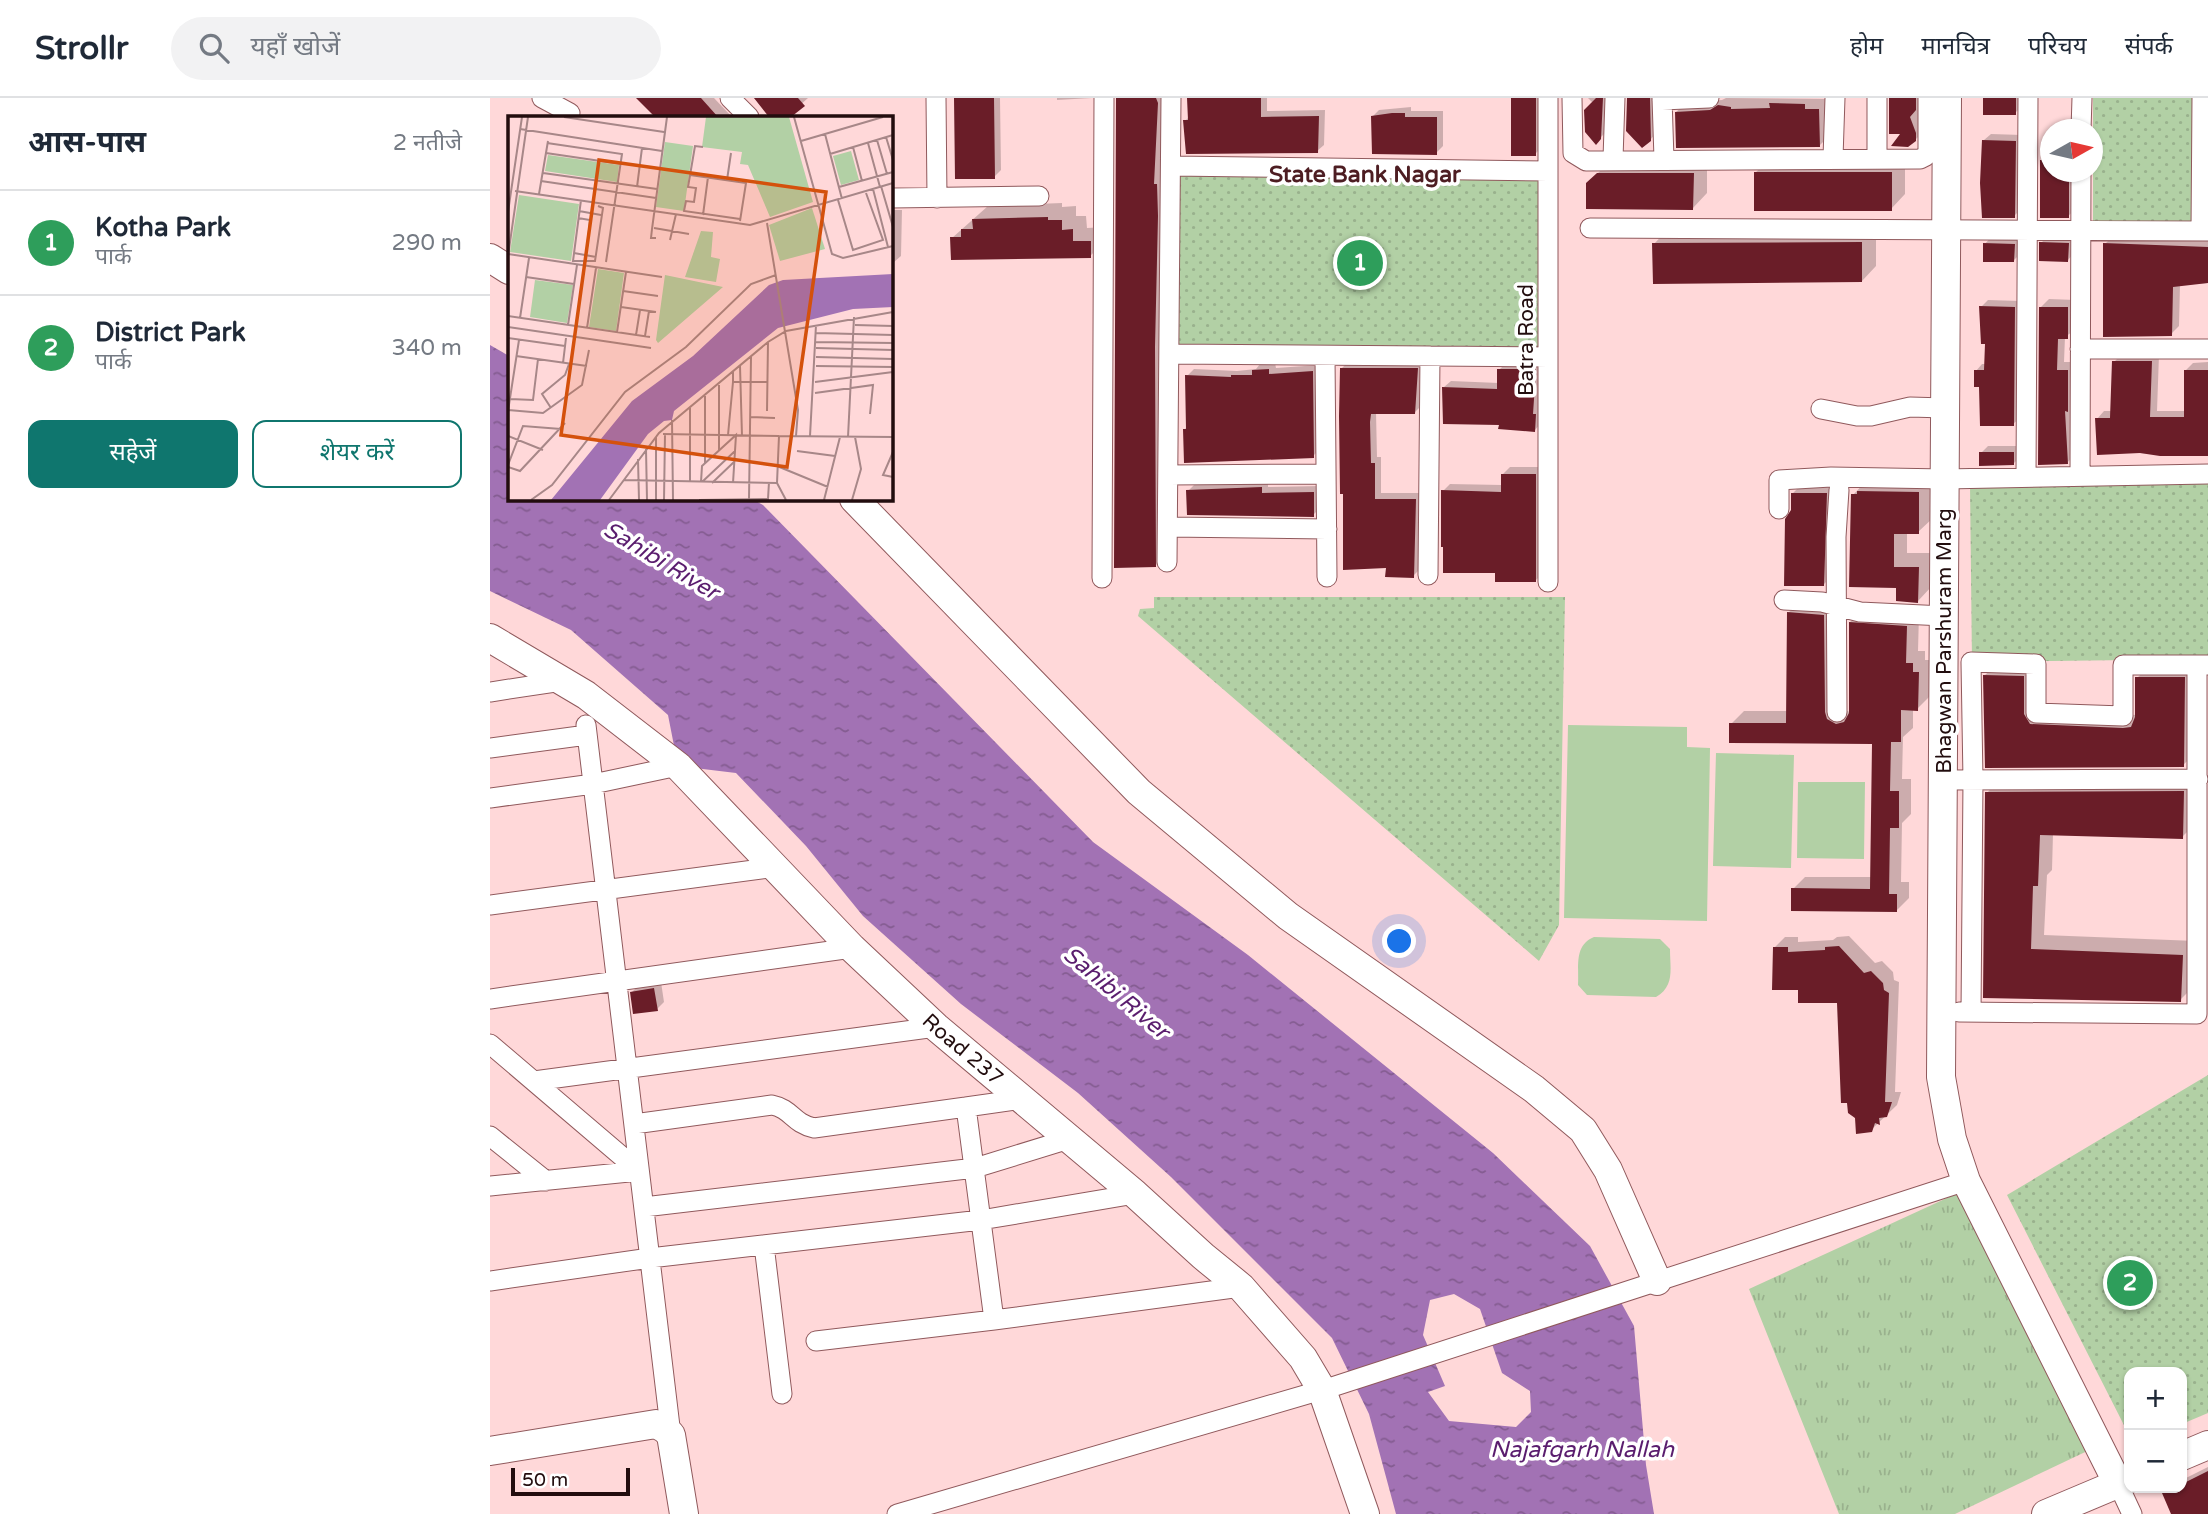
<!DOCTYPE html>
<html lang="hi">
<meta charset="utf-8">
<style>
body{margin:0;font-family:"Varela Round","Noto Sans Devanagari",sans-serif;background:#f2f2f3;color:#1f2937}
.controls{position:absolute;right:21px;bottom:21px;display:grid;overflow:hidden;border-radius:14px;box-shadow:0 2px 5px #0004}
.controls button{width:63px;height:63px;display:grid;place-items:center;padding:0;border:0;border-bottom:2px solid #e0e1e3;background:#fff;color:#1f2937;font:35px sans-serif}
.compass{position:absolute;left:1550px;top:21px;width:63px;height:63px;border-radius:50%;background:#fff;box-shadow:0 2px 5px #0004;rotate:82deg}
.scale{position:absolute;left:21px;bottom:18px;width:119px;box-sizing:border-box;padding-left:7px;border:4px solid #220d0e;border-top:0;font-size:19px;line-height:24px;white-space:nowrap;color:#220d0e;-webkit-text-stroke:5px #fff;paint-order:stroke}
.you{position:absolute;left:910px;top:844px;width:24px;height:24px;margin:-18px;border:5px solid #fff;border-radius:50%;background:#1a73e8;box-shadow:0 0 0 10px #1a73e833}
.badge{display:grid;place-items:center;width:46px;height:46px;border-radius:50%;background:#0f766e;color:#fff;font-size:23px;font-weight:700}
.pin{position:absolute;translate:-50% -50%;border:4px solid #fff;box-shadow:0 2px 7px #0006}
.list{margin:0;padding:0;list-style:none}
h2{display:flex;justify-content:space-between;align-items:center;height:91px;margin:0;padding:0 28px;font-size:30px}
h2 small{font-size:23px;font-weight:400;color:#747a83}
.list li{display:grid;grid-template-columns:46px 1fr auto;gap:21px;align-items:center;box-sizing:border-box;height:105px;padding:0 28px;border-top:2px solid #e0e1e3}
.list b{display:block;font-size:26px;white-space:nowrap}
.list p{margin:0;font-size:23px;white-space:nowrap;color:#747a83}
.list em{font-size:23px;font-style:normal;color:#747a83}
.actions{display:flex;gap:14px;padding:21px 28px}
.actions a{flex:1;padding:16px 0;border:2px solid #0f766e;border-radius:14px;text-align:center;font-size:24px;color:#0f766e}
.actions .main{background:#0f766e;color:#fff}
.icon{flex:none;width:38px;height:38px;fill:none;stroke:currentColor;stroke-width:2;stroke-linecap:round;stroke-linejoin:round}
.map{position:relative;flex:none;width:1718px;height:1416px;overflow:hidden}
header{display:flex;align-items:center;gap:42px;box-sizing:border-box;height:98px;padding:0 35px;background:#fff;border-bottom:2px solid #e0e1e3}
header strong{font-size:33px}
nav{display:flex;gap:38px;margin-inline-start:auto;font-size:24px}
.search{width:490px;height:63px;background:#f2f2f3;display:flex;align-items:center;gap:18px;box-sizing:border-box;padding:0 24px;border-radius:38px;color:#747a83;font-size:26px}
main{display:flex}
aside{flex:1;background:#fff}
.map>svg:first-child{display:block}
.grass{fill:url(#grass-tufts)}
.park{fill:url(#park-dots)}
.garden{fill:#b2d0a5}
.water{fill:url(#water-ripples);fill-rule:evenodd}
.shadow{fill:#0003}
.building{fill:#6a1d28}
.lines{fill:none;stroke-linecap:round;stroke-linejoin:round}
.street-casing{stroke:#90595c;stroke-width:21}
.secondary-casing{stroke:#90595c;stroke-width:30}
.street{stroke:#fff;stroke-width:19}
.secondary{stroke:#fff;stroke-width:28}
.labels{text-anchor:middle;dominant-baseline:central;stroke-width:7;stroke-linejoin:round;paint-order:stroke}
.street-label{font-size:21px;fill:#220d0e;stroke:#fff}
.neighbourhood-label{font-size:23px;font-weight:bold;fill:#4d1d22;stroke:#fff}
.water-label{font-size:23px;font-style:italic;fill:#5a1d6e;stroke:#fff}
.inset-road{fill:none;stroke:#a78788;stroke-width:2}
.view{fill:#d4510c;fill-opacity:0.15;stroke:#d4510c;stroke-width:3.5}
.inset-edge{fill:none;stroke:#220d0e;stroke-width:3.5}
</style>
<header>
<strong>Strollr</strong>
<div class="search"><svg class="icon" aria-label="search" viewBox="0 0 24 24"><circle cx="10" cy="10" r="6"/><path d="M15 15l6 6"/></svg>यहाँ खोजें</div>
<nav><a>होम</a><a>मानचित्र</a><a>परिचय</a><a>संपर्क</a></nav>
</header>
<main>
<aside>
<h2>आस-पास<small>2 नतीजे</small></h2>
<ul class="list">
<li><span class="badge" style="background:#2e9e5b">1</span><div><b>Kotha Park</b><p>पार्क</p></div><em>290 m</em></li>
<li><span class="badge" style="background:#2e9e5b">2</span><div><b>District Park</b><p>पार्क</p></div><em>340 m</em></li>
</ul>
<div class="actions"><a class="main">सहेजें</a><a>शेयर करें</a></div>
</aside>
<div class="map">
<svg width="1718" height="1416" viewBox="0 0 1718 1416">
<defs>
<pattern id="grass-tufts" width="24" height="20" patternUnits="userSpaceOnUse" patternTransform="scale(1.75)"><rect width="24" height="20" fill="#b2d0a5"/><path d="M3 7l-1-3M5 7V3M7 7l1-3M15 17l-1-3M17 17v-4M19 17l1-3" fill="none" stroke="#99b18d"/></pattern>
<pattern id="park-dots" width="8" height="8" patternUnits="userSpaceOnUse" patternTransform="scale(1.75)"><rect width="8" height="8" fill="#b2d0a5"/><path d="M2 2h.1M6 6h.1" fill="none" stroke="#99b18d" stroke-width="1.8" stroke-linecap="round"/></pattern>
<pattern id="water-ripples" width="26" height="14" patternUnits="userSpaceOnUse" patternTransform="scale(1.75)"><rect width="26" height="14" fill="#a272b4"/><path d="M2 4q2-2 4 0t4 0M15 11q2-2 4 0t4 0" fill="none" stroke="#845c91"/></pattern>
</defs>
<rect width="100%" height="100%" fill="#ffd8d9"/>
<!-- grass -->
<path class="grass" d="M1470,1094L1610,1347L1465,1416H1349L1259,1191Z"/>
<!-- park -->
<path class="park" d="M1603,0H1705L1704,125L1603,124Z
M690,76L1050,83L1051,249L689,247Z
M1718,386V561L1482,564L1480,387Z
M664,499H1075L1069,827L1049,863L648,518L650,511L664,510Z
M1718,977V1315L1692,1326V1274H1639V1337L1517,1097Z"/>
<!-- garden -->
<path class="garden" d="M1078,627L1197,629V649L1220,650L1217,823L1074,820Z
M1226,655L1304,657L1301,770L1223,768Z
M1308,684H1375L1374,761L1307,760Z
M1104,839L1170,841L1180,851C1180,871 1185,888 1166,899L1097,897L1088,887C1089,868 1084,847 1104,839Z"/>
<!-- water -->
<path class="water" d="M0,247L19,258V401H262L273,407L603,744L758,857L1003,1055L1100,1148L1144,1228L1156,1367L1164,1416H906L879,1316L842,1240L681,1079L588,995L471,906L373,818L316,748L246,675L188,668L178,617L81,532L0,493ZM964,1196L990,1211L1012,1275L1040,1293L1041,1314L1026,1329L959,1323L938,1294L955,1288L933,1237L940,1202Z"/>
<!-- shadow -->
<path class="shadow" d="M149,0H224L242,19L249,12L256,19H167Z
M264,0H318L297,19H281Z
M466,0H510L511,72L504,79Z
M567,0H602L567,2Z
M628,0H676L674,459L665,468Z
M699,0H777V13L835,12L834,47L827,53L695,23L700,18Z
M1022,0H1052V49L1045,56Z
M1098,0H1124L1123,27L1106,44L1103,5Z
M1137,0H1172V29L1160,42Z
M1236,0L1339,1L1340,37L1329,48L1186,14L1197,4L1232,2Z
M1401,0H1435L1436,31L1425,42L1413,35Z
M1495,0H1532V8L1525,15Z
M921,9V13H953V48L946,55L883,18L889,12Z
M1501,36L1532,37L1531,111L1524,118L1494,42Z
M1558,56H1560V74H1585V112L1578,118L1552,63Z
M1415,60V96L1401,111L1265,75L1280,61Z
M1217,61V95L1203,110L1098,85L1113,70Z
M572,105V109L586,108V118H596L597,130L615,129V144L600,158L462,140L498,108Z
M401,112H412L411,158L404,164H401Z
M1386,130V168L1372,183L1164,146L1178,131Z
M1558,138L1585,139L1584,155L1578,162L1551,145Z
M1623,138L1706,140V143H1718V185L1690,187L1689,228L1681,236L1615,146Z
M1501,139L1531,140L1530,156L1523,163L1495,146Z
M1559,201L1586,202V231L1575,239L1574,264H1586L1585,356L1577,365L1551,209Z
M1498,202L1531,203L1530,320L1523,326L1491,288L1486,273L1492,266H1496L1497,244L1491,209Z
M1631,257H1669L1667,313H1696V272L1703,265L1718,264V356H1670L1626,354L1607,321L1614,313H1622L1624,264Z
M858,264H934L931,308L924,315L886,314L887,359H891V395H932L930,471L923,478L897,469L852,270Z
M785,265L786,270L829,267L830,351L823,358L694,332L697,329V278L704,271L747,273L766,271L770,266Z
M1016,265H1052L1051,325L1045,332L1011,325L954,289L961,283L1009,285V272Z
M1498,348H1530V359L1523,366L1491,355Z
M1020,369H1053V475L1045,483L1006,473L955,447L953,393L960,386L1012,387V377Z
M1443,380V420L1428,434H1417V455H1443L1442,488L1428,503L1408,488L1363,397L1377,382Z
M1317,381L1350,382L1348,472L1333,487L1303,395Z
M778,383V389L830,388V410L823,417L698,393L705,386Z
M1311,503L1346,505L1349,608L1361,615L1360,524L1373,512L1429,516L1428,553H1435V562H1441L1440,598L1427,611H1423V630L1413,639L1412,681H1421V716L1412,725L1411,784H1419V800L1406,813L1303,791L1315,779H1382L1383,644L1241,626L1254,613H1298V515Z
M1510,563L1547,564L1555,612L1647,617V580L1661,566H1708V653L1693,667L1497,668L1495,577Z
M1511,680H1707L1706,725L1692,739L1563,736L1562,772L1557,777L1554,837L1706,843L1705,887L1690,902L1495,898L1497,695Z
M1359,838L1385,865L1392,863L1403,874L1404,882L1409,884L1405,994H1411L1407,1007L1381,1032L1349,903L1310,890L1284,850L1295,839H1308V844L1343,842L1347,839Z
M171,884L174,904L167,911L142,894L149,887Z
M1718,1369V1416H1683L1674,1396L1680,1390H1692V1382Z"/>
<!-- building -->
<path class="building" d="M146,0H211L228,19H165Z
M264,0H308L315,8L301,19H279Z
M464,0H504L505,81H465Z
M626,0H666L668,5L664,86H667L668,118L665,249L666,469L624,470Z
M697,0H771V19L829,18L828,55L696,56L693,22H698Z
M1021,0H1046V58H1021Z
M1106,0H1113L1111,41L1106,47L1095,34L1094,12Z
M1137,0H1160L1161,43L1152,50L1136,33Z
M1399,0H1426V12L1420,19L1426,35V43L1418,49L1401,48L1410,36H1399Z
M1493,0H1526V17H1493Z
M1279,5L1315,6V11H1329L1330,49L1186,50L1185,14L1220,12L1228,7L1241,9V11L1280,10Z
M902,15H915V19H947V57L882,56L881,18Z
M1492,42L1526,43L1525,120H1492L1490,85Z
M1550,62H1560V74H1579V120H1550Z
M1264,74H1402V113H1264Z
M1107,75H1204L1203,112L1096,111V85Z
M558,119V122H572V132L583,131V143H601V160L461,162L460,139H471V131H483L482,121Z
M1372,144V184L1163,186L1162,145Z
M1549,144L1579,145L1578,164L1549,163Z
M1493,145L1525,146L1524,164H1493Z
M1613,145L1718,149V185L1683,189L1682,238L1613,239Z
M1489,208L1525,209L1524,328H1490L1489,289H1484V272H1494L1495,246H1491Z
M1549,209H1578V241H1568L1567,272H1578V314L1575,313L1578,366L1548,367Z
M1622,263H1662L1660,319H1694V272H1718V358H1670L1650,355L1607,357L1605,320H1620Z
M850,270H928L925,316H881L880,324L881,365H885V401H926L924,480L895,479L896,470L853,472V396H850L849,318Z
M779,271V276L823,273L824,360L694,365L693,331H696L695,277L741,279V277H762V272Z
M1007,271H1046L1043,316H1046L1045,334L1008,331L1009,327L953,326L952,289L1007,291Z
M1489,354H1524V367L1489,368Z
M1011,376H1046V484H1005V475H953V449H951V392L1011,394Z
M772,389V395L824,394V419L697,417L696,392Z
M1367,393L1429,394V436H1404V469H1429L1428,505L1406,503V490L1359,489L1361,396H1367Z
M1301,395H1337L1334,488H1294L1295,421L1301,412Z
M1297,514L1334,517L1335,614L1337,621L1346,626L1354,624L1359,615V524L1417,528L1416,565H1423V574H1429L1428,613L1411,612V644H1401L1400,693H1409V730H1400L1399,796H1407V814L1301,813V790L1380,791L1382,646L1239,645V625H1296Z
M1493,577L1534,578V616L1540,626L1633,630L1641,629L1645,619V579H1695L1694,669L1495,670Z
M1694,693L1693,741L1550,737L1548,788H1543L1541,851L1693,857L1691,904L1493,900L1495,694Z
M1349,848L1374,875L1381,873L1393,885L1394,892L1399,895L1395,1004H1402L1397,1019L1389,1020L1390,1027L1385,1025L1382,1034L1366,1036L1365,1020L1358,1015L1357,1005H1351L1347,905H1308V892H1282L1283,849H1298V854L1335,852V849Z
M164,890L168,913L143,916L140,894Z
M1718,1373V1416H1681L1672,1395L1684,1390H1692V1386Z"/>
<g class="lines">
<!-- street casing -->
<g class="street-casing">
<path id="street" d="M52,0L80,15
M240,0L259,19
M446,0L447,100
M1058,0V484
M1082,0L1083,55L1096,63L1430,61L1436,58L1438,52V0
M1172,0L1174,61
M1172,2L1219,0
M1591,32L1592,0
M1387,59V0
M1343,60L1345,0
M1123,61L1125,0
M681,68L1058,73
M401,100L549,98
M1100,130L1718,133
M1711,133L1712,0
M1590,251H1718
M680,256L1058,259
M835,258L837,479
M1331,311L1367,318H1381L1420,309L1455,310
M678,377L836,376
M1590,378L1591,74
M1536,379L1538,0
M1289,411V382L1341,379L1455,381L1718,376
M678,429L837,431
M677,464L681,0
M938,477L940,258
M612,480L614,0
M1294,502L1332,504L1370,514L1454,518
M0,594L72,583
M1347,614L1346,439L1349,392
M96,627L181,1337
M0,650L97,637
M1453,682L1708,681
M0,700L103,686L188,668
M0,807L286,769
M0,901L362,850
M1469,914L1707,916V567
M1481,914L1483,682L1481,564L1546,566V615L1633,618V567H1718
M0,946L149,1073L0,1088
M44,983L446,929
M144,1026L282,1007C302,1011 302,1025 324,1030L476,1009
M0,1038L56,1083
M154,1109L485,1070L579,1041
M274,1147L292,1296
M0,1183L160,1160L491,1122L645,1096
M504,1222L476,1009L533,1001
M326,1243L504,1222L751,1189
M1628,1386L1642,1416
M407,1416L842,1289L1476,1083"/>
</g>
<!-- secondary casing -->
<g class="secondary-casing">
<g id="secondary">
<path d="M1457,0L1451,979L1462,1041L1476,1083L1628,1386"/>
<path d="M0,160L19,172"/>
<path d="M364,401L649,694L798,818L1044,991L1093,1032L1118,1072L1167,1183"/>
<path id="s1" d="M0,540L96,597L188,668L362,850L446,929L645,1096L713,1158L751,1189L813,1260L832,1292L875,1416"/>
<path d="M0,1353L166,1326L175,1331L181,1337L194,1416"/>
<path d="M1692,1358L1718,1347"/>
<path d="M1556,1416L1639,1381"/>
</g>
</g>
<!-- street -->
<use href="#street" class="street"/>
<!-- secondary -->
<use href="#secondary" class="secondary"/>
</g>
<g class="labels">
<!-- street labels -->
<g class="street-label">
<text transform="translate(1036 242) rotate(-90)">Batra Road</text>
<text transform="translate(1454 543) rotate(-90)">Bhagwan Parshuram Marg</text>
<text stroke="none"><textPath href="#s1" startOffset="630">Road 237</textPath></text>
</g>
<!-- neighbourhood labels -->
<g class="neighbourhood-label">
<text x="875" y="77">State Bank Nagar</text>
</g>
<!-- water labels -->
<g class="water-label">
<text transform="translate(171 463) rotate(31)">Sahibi River</text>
<text transform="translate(626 895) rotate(40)">Sahibi River</text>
<text x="1092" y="1352">Najafgarh Nallah</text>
</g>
</g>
<!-- overview -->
<g transform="translate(18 18)">
<rect width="385" height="385" fill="#ffd8d9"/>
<path d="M304,92L317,133L272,145L261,109Z" fill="#b2d0a5"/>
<path d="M198,1H281L305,86L262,101L240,49L232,48L234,36L194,31ZM157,26L185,30L176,95L148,91ZM343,35L351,64L333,69L325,40ZM40,39L111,49L109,66L37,55ZM11,79L71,88L63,145L2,136ZM90,153L116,157L108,215L81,211ZM157,159L215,171L150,227L148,224ZM27,164L65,169L59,207L22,201Z" fill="#b2d0a5"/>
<path d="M193,115L205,116L203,141L212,143L208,166L177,161Z" fill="#b2d0a5"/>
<path d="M385,158V191L345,193L270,212L166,295L164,304L156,305L140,318L92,384H43L124,285L185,240L261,169L275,164Z" fill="#a272b4"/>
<path class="inset-road" d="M56,1L156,16M286,1L324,138L335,142L385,130M12,13L154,35M317,18L334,83M378,21L385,44M369,24L379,58M293,25L375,1M39,27L114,38L98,146M360,27L372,71M195,31L187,30L180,71L188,72L186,86L178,85L176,95L232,103M345,31L354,65M38,37L113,48M322,38L385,19M35,57L149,73M182,59L238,67L232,105M219,64L223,37M33,65L148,82M373,70L385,111M129,71L134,32M331,71L385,56M365,73L380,131M7,75L242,109L385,67M31,78L40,25M73,84L65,145H87L95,92L90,90M330,84L345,134L375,124L358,77M71,95L93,99M0,96L14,1M195,99L200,61M70,102L82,104L79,132M259,107L290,294L288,320M146,112L181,118M148,122H143L144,113L159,1M162,124L168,98M66,137L88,141M0,138L154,161M0,140L20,1M18,161L66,168M115,175L150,180M113,191L148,196M0,200L142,221M12,202L21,142M60,209L69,149M347,209L385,210M0,211L143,232M79,212L88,152M109,216L118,156M308,217L385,219M128,219L132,194M137,220L141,195M0,222L57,230M308,226L385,227M308,232L385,234M8,240L79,250M308,241L385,243M55,247L58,222M232,250L234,320M308,250L385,251M225,256V266H260M307,266L385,256M307,277L365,269L362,298M2,283L25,284L30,243M43,292L34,278L57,259L61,248M0,294L35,297L74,269L81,234M0,295L11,224M259,295L260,226M242,301L267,302M164,304L165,384M155,318L271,320M220,319L225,266M0,320L35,334M302,320L308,209M340,321L346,201M138,333L139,384M211,334V269M289,335L327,340M385,336L375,359L385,361M130,343L131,384M197,347V280M0,349L15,310L53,313M269,350L320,371M0,351L12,355L57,307M116,364L269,367M182,365V291M193,366L194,350L228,319L225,367M194,366L227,335M204,367L227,345M241,383L243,241M23,384L44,369L117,276L178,231L243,168L268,159M101,384L151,317L260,226L278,215L385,196M148,384V321M156,384L157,318M191,384L260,383L261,366M278,384L269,367L271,320L385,321M316,384L332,321M344,384L353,353L347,321"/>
<path class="view" d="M91,44L318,76L279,351L53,319Z"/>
<rect width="385" height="385" class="inset-edge"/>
</g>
</svg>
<div class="controls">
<button>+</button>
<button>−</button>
</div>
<svg class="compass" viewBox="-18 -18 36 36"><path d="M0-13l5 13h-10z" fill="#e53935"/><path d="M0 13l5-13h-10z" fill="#747a83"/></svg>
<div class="scale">50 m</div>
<div class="you"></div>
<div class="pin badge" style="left:870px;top:165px;background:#2e9e5b">1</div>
<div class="pin badge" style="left:1640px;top:1185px;background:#2e9e5b">2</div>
</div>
</main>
